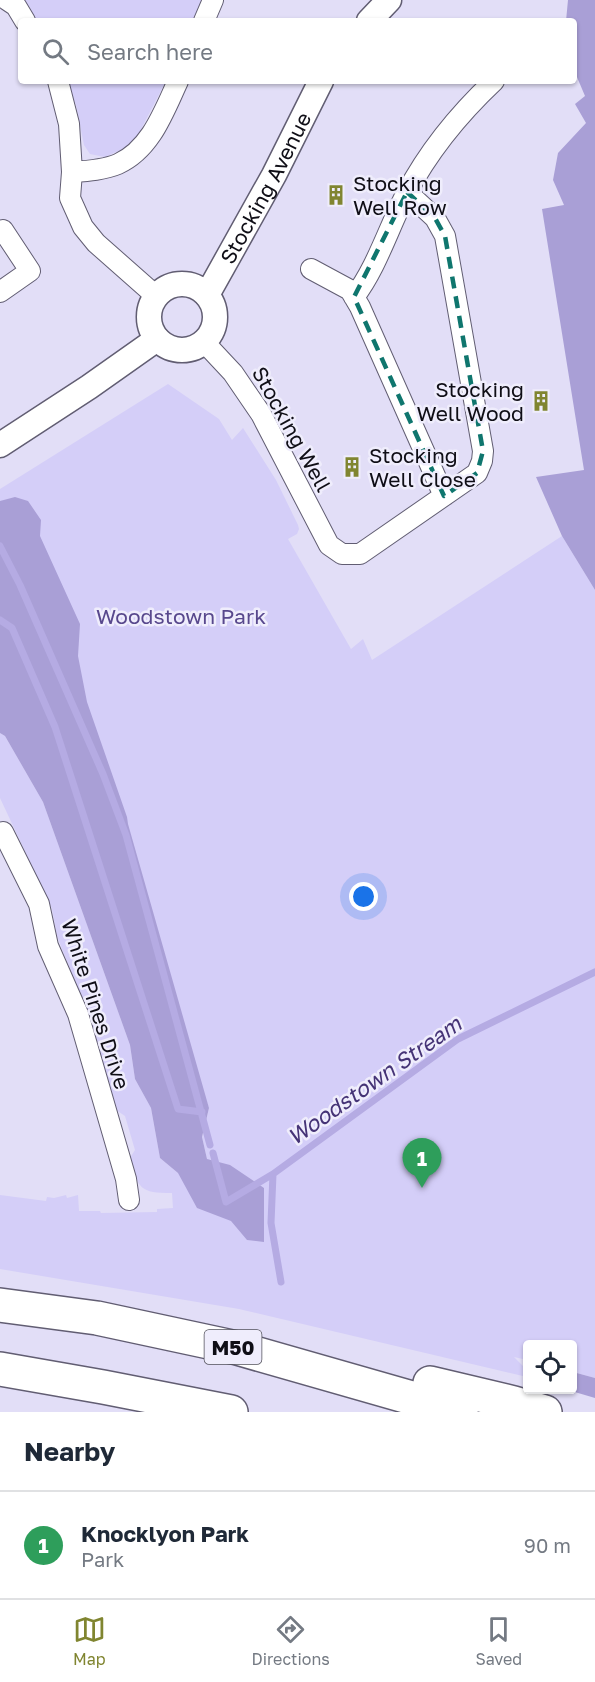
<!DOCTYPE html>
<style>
body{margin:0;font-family:"Golos Text",sans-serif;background:#f6f6f7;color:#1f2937}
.controls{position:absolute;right:18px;bottom:18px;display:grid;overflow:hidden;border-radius:6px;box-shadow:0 2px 4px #0004}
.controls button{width:54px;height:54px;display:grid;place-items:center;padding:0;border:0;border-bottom:2px solid #e0e1e3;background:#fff;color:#1f2937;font:30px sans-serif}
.you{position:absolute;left:364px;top:897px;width:21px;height:21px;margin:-15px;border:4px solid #fff;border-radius:50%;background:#1a73e8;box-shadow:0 0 0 9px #1a73e833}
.badge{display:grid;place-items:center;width:39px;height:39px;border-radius:50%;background:#808530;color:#fff;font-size:20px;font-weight:700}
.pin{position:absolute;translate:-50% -50px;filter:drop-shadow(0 2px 3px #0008)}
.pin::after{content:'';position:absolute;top:32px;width:21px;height:18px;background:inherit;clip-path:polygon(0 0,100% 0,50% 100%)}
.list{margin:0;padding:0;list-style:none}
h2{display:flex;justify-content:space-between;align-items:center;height:78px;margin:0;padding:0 24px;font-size:26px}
h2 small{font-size:20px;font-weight:400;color:#747a83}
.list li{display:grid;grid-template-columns:39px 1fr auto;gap:18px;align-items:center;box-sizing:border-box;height:108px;padding:0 24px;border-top:2px solid #e0e1e3}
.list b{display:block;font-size:22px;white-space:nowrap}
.list p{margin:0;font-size:20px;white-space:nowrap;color:#747a83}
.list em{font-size:20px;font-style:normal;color:#747a83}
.icon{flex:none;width:33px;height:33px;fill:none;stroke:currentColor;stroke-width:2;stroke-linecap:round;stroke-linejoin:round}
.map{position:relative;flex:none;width:595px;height:1412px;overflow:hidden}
.search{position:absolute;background:#fff;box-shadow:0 2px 4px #0004;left:18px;right:18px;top:18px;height:66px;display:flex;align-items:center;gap:15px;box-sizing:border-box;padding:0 21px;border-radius:6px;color:#747a83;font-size:22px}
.sheet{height:186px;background:#fff}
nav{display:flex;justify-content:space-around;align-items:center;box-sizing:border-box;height:84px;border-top:2px solid #e0e1e3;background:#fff;font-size:16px;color:#747a83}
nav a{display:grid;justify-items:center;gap:3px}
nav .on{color:#808530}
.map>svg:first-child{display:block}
.green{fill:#d4cef8}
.forest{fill:#a99fd6}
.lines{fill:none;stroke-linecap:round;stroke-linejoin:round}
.stream{stroke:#b5abe3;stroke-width:7}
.minor-casing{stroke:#615d72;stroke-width:22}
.tertiary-casing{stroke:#615d72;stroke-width:27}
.motorway-casing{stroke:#615d72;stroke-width:36}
.minor{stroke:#fff;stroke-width:20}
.tertiary{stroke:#fff;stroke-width:24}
.motorway{stroke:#fff;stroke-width:33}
.marked{fill:none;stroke:#0f766e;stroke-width:4.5;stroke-dasharray:12 8;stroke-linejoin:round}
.labels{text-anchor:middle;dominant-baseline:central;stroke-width:5;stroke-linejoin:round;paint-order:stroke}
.shield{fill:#efedfc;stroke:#52515b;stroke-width:1.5}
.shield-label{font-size:20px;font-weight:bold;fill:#0f0e16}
.poi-label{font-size:21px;fill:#0f0e16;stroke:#efedfc;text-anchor:start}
.street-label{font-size:21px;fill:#0f0e16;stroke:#efedfc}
.park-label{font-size:21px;fill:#58488d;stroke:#efedfc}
.water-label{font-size:22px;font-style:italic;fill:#453376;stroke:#efedfc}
</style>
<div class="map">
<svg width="595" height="1412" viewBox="0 0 595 1412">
<rect width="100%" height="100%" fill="#e2def7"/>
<!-- green -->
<path class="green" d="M23,0H203L195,21H37L29,6Z
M66,81H166L138,135L125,148L105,157L90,154L84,145L76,105Z
M168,384L219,419L232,440L243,428L276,480L298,525L299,529L297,534L288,539L351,649L363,639L372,660L562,536L595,590V1378L573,1372L572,1344H528L527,1360L514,1357L527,1370V1377L239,1309L0,1269V1195L46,1201L47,1197L54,1198L66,1195L67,1198L78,1195L79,1211H100L101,1213L157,1212V1209L173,1208L172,1193C140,1193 138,1189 130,1158L135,1150L125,1116L116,1110L85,1007L57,936L52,909L0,798V733L5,736L43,802L130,1045L135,1079L151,1108L160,1158L178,1173L207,1159L202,1137L209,1108L0,526V489Z"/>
<!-- forest -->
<path class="forest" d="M568,0H595V590L562,536L536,477L584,470L542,209L564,205L553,180L558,153L586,123L575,104L585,96L574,70V21H566Z
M15,497L28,501L41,520L40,536L80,624L78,656L87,702L127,817L128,824L209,1108L202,1137L207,1159L230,1165L264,1188V1242L247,1240L231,1221L197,1208L178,1173L160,1158L151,1108L135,1079L130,1045L43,802L5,736L0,733V501Z
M573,1372L595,1378V1398L568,1390H572Z"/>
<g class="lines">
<!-- stream -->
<path class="stream" d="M0,546L20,585L103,774L126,835L210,1145
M0,620L12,628L55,727L178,1109L202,1112
M213,1153L226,1202L273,1174
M281,1282L271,1223L273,1174L458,1039L595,972"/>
<!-- minor casing -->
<g class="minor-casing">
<path id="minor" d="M7,0L16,6L25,21
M204,21L213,0
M58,81L69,124L72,172L70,198L83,227L96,243L156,296
M72,172C87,171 104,170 118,164C151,149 164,111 178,81
M311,269L350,290L360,307L444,496
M0,292L30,271L3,230
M354,297C376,269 389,227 406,194C428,152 460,113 494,81
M204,342L233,373L261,414L329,545L342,554H360L477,473L482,461L483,451L445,236L435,218L407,192
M0,833L3,832L39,904L48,946L78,1014L126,1179L129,1200"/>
</g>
<!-- tertiary casing -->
<g class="tertiary-casing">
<g id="tertiary">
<path d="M369,21L389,0"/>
<circle cx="182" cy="317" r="33"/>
<path id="s1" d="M207,295L274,175L321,81"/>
<path d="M0,445L89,387L157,339"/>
</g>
</g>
<!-- motorway casing -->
<g class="motorway-casing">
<path id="motorway" d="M0,1305L97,1318L237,1348L461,1412
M0,1369L103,1387L231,1412
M430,1383L514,1403L545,1412"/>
</g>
<!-- minor -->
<use href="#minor" class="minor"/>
<!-- tertiary -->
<use href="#tertiary" class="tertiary"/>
<!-- motorway -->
<use href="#motorway" class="motorway"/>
</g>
<!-- marked area -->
<path class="marked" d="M407,192L435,218L445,236L483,451L477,473L444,496L354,297Z"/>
<!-- icons -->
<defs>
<g id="building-bare" transform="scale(1.62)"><path d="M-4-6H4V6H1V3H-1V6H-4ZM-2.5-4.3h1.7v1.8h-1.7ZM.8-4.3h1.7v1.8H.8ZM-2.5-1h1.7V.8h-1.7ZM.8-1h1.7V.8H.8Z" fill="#808530" stroke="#efedfc" stroke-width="2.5" paint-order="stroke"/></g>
</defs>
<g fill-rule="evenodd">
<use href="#building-bare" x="336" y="195"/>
<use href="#building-bare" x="541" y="401"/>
<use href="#building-bare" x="352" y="467"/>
</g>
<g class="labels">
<!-- shield labels -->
<rect class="shield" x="204.5" y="1330" width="57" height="34" rx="4.5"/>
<g class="shield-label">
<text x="233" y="1347">M50</text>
</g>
<!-- poi labels -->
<g class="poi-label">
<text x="353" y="183">Stocking<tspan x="353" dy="24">Well Row</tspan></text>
<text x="524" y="389" text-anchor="end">Stocking<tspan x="524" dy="24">Well Wood</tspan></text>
<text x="369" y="455">Stocking<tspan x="369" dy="24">Well Close</tspan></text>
</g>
<!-- street labels -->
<g class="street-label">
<text stroke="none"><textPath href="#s1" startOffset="122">Stocking Avenue</textPath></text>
<text transform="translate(292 429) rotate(61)">Stocking Well</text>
<text transform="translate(96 1004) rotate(72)">White Pines Drive</text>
</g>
<!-- park labels -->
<g class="park-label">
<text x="181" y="616">Woodstown Park</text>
</g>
<!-- water labels -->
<g class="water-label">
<text transform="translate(374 1080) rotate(-35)">Woodstown Stream</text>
</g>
</g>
</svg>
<div class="controls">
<button><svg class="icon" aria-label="locate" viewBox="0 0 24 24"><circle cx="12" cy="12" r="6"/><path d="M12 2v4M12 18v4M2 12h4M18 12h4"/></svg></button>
</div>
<div class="you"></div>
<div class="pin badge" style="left:422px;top:1188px;background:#2e9e5b">1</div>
<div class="search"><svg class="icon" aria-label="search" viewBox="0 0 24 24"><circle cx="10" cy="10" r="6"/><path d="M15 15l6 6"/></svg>Search here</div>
</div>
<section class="sheet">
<h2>Nearby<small></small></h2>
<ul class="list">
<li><span class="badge" style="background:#2e9e5b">1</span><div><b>Knocklyon Park</b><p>Park</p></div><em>90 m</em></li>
</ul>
</section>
<nav>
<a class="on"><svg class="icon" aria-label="map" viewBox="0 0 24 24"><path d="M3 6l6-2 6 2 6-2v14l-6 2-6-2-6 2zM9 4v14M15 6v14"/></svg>Map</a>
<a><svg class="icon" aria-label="directions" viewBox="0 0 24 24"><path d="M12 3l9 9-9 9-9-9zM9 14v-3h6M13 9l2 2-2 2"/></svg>Directions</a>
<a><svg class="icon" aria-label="saved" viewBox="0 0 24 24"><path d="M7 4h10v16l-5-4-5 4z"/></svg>Saved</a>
</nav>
